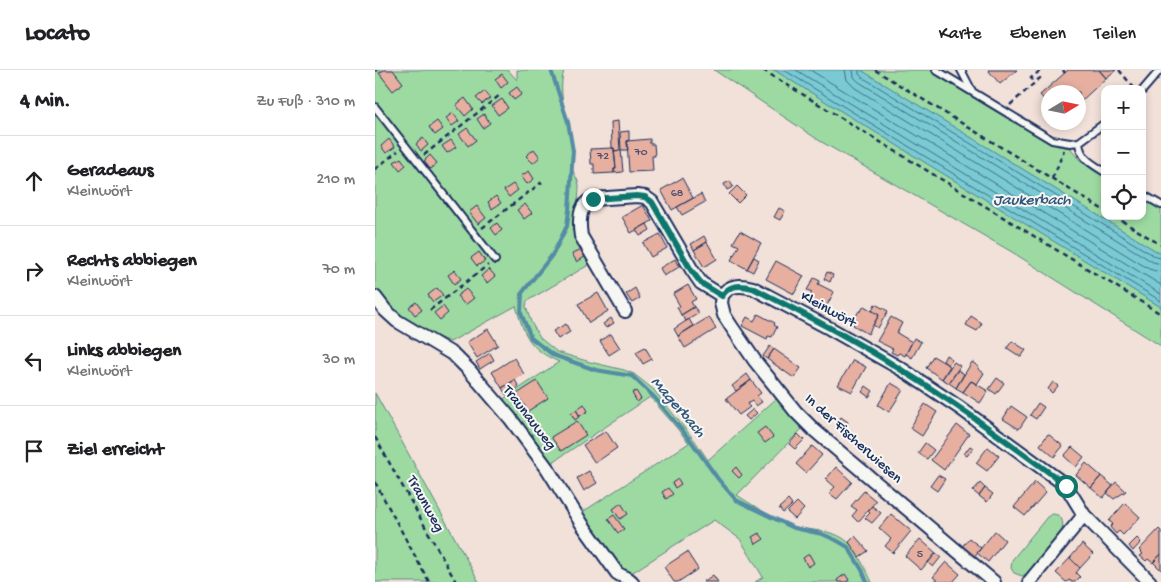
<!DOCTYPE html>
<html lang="de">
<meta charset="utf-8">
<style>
body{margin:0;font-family:"Gochi Hand",sans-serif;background:#f2f2f2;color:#202124}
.controls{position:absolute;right:15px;top:15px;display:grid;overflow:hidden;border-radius:10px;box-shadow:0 2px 8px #0003}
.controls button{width:45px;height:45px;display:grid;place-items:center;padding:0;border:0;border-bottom:1px solid #e0e0e0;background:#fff;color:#202124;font:25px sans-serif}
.compass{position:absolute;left:666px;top:15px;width:45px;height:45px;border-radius:50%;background:#fff;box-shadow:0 2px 8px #0003;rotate:80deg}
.stop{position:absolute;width:15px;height:15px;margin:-11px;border:4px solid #0f766e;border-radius:50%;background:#fff}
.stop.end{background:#0f766e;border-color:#fff;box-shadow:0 1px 5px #0008}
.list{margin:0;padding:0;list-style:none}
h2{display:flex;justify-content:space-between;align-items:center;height:65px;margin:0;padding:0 20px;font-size:21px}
h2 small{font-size:16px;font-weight:400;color:#757577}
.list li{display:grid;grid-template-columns:32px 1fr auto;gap:15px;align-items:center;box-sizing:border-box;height:90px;padding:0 20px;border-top:1px solid #e0e0e0}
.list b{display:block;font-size:19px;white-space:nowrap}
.list p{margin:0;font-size:16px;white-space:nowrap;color:#757577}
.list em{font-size:16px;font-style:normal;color:#757577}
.icon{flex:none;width:28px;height:28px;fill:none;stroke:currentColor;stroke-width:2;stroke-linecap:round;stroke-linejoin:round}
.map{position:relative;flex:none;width:786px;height:512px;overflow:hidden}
header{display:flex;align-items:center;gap:30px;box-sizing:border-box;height:70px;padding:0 25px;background:#fff;border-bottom:1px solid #e0e0e0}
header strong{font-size:24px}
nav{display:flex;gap:28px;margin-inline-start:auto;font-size:18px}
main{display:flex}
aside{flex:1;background:#fff}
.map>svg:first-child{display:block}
.green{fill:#9ddaa1;stroke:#5c8480}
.water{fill:#79cad2;stroke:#538ca4}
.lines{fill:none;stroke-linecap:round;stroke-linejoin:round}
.shore{stroke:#416d8c;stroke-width:1}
.stream{stroke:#538ca4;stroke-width:4}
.building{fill:#e7af9f;stroke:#1b2f5e}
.lane-casing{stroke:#1b2f5e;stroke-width:10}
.street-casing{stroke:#1b2f5e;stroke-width:16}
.path{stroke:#1b2f5e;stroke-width:2.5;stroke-dasharray:5 4;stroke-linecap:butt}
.lane{stroke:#f6f6f2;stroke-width:6}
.street{stroke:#f6f6f2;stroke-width:12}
.route{stroke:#0f766e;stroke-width:6}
.labels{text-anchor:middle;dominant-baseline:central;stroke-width:4;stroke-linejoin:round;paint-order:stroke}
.number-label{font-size:12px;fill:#4e4f6e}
.street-label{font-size:15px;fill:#1b2f5e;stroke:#f6f6f2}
.water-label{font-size:16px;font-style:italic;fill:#32567b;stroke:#f6f6f2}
</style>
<header>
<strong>Locato</strong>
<nav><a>Karte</a><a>Ebenen</a><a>Teilen</a></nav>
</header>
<main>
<aside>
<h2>4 Min.<small>Zu Fuß · 310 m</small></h2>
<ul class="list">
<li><svg class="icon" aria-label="ahead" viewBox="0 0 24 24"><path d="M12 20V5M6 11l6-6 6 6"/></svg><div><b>Geradeaus</b><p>Kleinwört</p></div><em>210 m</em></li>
<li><svg class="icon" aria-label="right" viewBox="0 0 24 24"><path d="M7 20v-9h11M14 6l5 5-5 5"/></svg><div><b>Rechts abbiegen</b><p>Kleinwört</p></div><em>70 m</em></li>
<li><svg class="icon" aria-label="left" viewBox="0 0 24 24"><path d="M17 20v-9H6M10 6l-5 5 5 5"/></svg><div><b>Links abbiegen</b><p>Kleinwört</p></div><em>30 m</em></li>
<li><svg class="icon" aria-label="arrive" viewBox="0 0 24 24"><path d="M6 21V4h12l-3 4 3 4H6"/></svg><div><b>Ziel erreicht</b></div></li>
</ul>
</aside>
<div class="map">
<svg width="786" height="512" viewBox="0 0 786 512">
<rect width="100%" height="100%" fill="#f2e1d9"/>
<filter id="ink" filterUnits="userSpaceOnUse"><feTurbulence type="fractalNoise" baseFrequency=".02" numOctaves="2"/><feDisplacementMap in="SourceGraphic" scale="10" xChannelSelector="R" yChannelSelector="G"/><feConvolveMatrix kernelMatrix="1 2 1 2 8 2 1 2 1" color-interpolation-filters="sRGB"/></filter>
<g filter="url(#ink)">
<!-- green -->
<path class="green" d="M0,0H133L142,10V0H189C181,30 196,51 197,80C197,85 195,91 196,96C198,103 204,110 204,117C204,131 200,146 197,160L217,193L152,231L151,237L156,252L165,268L182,282L215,292L249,300L259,304L279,320L320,371L333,390L402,328L429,357L362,425C379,436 405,453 425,458C440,461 460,460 473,472C481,479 492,502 497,512H380L388,507L365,469L339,450L258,502H248L206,443L314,373L295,350L275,327L175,394L127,330L184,292C154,279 149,265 141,236L75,272L40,257L25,248L3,224L0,218Z
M339,0H399L786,237V276L637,182L445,71Z
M486,0H556L668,69L683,76L696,78C702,92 717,98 730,106V146H767V128L786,139V184Z
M0,323L104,512H0Z
M677,444C687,444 689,452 687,460L653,503L647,506L639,503L636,498L637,490L672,447Z"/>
<!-- water -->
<path class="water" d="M399,0H486L786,184V237Z"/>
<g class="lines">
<!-- shore -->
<path class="shore" d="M409,0L786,231
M421,0L786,224
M435,0L786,215
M470,0L472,10L480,18L774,199L781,201L786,202
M478,0L479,7L484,12L778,192L786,194
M484,0V4L487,7L781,187L786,188"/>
<!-- stream -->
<path class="stream" d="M176,0L193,52L198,81L194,140L192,156L178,184L147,223L146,243L156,268L178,285L221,300L257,306L280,328L316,371L343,409L361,430L419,458L447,464L461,470L473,477L487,500L492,512"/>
</g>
<!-- building -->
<path class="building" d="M9,0H18L28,13L18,21L4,3Z
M613,0H642L625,14Z
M693,0H724L731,8L704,33V22H674V35L665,25Z
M724,0H741L731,8Z
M127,4L133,12L126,18L120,9Z
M142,17L147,24L139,30L134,23Z
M110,21L115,28L107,34L101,28Z
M90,28L98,39L90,46L81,35Z
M127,29L133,38L123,45L117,36Z
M78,43L84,51L77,56L71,48Z
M109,44L115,53L108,58L102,49Z
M62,51L68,59L60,65L54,57Z
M243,51L245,80L239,81V78H237L236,52Z
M92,58L101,70L93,76L84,64Z
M254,61V70L252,71L253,80H246L245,62Z
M48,68L53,75L46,81L41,74Z
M14,69L20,77L11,83L6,76Z
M275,69V74H279L280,86H277L278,101L254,102L252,71Z
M76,70L81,77L72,83L67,76Z
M239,78L241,99H239V103L219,104V94H216L215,79Z
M159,79L165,87L158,93L151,86Z
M246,80L248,102L239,103V99H241L239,81Z
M55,85L62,93L55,99L49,91Z
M26,88L31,95L25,100L19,92Z
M154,101L159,109L152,114L146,106Z
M307,108L318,128L297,140L286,120Z
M355,111L358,117L352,120L349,114Z
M138,114L143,120L134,127L129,120Z
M362,116L371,125L363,133L354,124Z
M326,124L330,132L307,145L302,137Z
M121,126L126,133L117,139L113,132Z
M150,134L157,143L149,149L142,140Z
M268,135L277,151L256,163L247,147Z
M102,136L111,148L103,154L94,142Z
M404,138L410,141L405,150L399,147Z
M122,153L127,160L121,165L116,158Z
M272,154L275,160L265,166L261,160Z
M365,161L386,173L372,199L356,190L364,176L358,173Z
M285,164L292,178L276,187L268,173Z
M329,166L332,172L319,180L316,174Z
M332,172L342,189L329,197L319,180Z
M206,179L211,186L202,192L197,184Z
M104,182L110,191L102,196L96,188Z
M379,187L384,190L378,202L372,199Z
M300,189L304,197L289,206L285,198Z
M401,191L429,206L419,224L391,209Z
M114,199L120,206L112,213L106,206Z
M80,200L86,209L79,214L73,205Z
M452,202L458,205L455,212L449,209Z
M439,208L445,211L443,214L459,222L450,239L433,231L437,222L432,220Z
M313,215L321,229L316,232L319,237L306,245L302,237L305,236L298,224Z
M62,218L68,225L58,232L53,225Z
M260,218L265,228L257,233L251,224Z
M91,219L99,228L90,235L82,226Z
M223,223L233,241L214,253L203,234Z
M41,232L47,240L40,245L34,237Z
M500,234L513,241L503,258L498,255L504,245L497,240Z
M68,236L73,243L65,250L59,243Z
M489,236L504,245L493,264L478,255L481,250L479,249L484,241H486Z
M319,237L324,243L311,251L306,245Z
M383,244L400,253L399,255L402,257L397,267L393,266L392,269L367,256L372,247L379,251Z
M596,246L607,253L602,261L591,255Z
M334,247L341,259L310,278L303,266Z
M516,247L527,253L522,263L537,272L530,286L524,283L522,285L516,282L518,279L502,271Z
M236,248L239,253L231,258L228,254Z
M314,249L318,256L303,266L299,259Z
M191,254L195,262L183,269L178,261Z
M113,259L123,275L102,288L92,272Z
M236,264L245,278L234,285L225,271Z
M539,268L546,272L537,288L531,284Z
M637,271L651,280L646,287L632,278Z
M395,276L399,279L392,289L388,286Z
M270,277L277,289L268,294L261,282Z
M399,279L426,298L419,308L392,289Z
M115,283L119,290L105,299L101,292Z
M571,285L577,289L573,295L568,291Z
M558,286L575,296L567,309L551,298Z
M139,288L149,304L127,318L117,302Z
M478,290L491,297L477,322L463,315Z
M579,292L585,296L574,313L567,309Z
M597,292L604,297L603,299L609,303L602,314L596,311L588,322L581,318Z
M583,300L589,304L581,318L574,313Z
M372,304L376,310L361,321L357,316Z
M622,308L629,313L621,324L614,319Z
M140,310L144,317L131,325L127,318Z
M376,310L386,323L382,326L387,332L381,336L377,331L372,334L375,337L364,345L351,329Z
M162,311L173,328L153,341L142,324Z
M596,311L613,321L605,333L588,322Z
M678,312L683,316L677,323L673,319Z
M516,313L528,320L514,342L503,335Z
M491,316L498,321L494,327L487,322Z
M261,321L266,329L262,332L257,323Z
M663,333L669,337L661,349L655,345Z
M209,334L213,341L205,346L201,340Z
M550,334L562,342L547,366L535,358Z
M636,336L652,347L644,359L628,349Z
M378,339L382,343L374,350L370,346Z
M201,340L205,346L200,350L196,343Z
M466,347L473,352L469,358L462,353Z
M202,351L211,365L186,381L176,367Z
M317,351L322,358L318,361L313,355Z
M582,355L594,364L569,400L556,390Z
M390,357L398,367L390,373L382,363Z
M231,361L242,378L220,393L208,375Z
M423,364L429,370L420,379L414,374Z
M673,364L688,376L679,387L665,375Z
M550,373L559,380L552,389L543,383Z
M437,376L447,385L431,403L421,394Z
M595,376L598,378L592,386L589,384Z
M613,377L624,386L612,401L601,393Z
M697,377L709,387L701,397L689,386Z
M711,393L726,406L716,418L701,405Z
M361,397L367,405L364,408L357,401Z
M461,397L477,412L462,429L454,423L460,417L451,409Z
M214,401L222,413L209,421L202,408Z
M563,405L570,409L562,421L555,416Z
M726,406L738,416L728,428L716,418Z
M303,409L306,414L300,418L297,413Z
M660,412L671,422L650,446L639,437Z
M741,412L751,421L739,429L732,423Z
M605,413L610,418L604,426L598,421Z
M293,418L298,424L291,429L287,422Z
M610,418L618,424L612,432L604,426Z
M489,421L501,431L483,452L477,446L482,440L476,436Z
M413,430L417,435L408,443L404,438Z
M422,432L429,439L420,449L412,442Z
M246,433L253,444L245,449L238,439Z
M750,433L765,447L748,465L744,461L741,464L735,457L738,454L734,451Z
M497,436L506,443L497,453L490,448L495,443L493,441Z
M516,444L536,461L518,483L510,476L516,469L504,458Z
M239,445L249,459L243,463L233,449Z
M784,459L786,461V484L778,493L773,489L771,491L765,486L768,484L764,480Z
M620,461L630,470L613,492L602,483Z
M384,463L389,469L381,474L377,467Z
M480,466L493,481L484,487L474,472Z
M594,468L606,478L598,488L586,478Z
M762,468L766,472L758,481L754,476Z
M545,469L561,483L546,500L530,486Z
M707,474L718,484L705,498L695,488Z
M312,482L323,499L303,512H299L289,497Z
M561,483L566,487L558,497L553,493Z
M434,484L439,493L433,497L428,488Z
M786,484V500L778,492Z
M695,488L705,498L701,503L705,507L700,512H696L695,510L691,512L681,503Z
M571,492L585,504L578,512H564L558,507Z
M470,504L474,510L471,512H463L462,510Z
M338,505L343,512H328Z"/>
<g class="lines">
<!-- lane casing -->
<g class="lane-casing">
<path id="lane" d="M561,0L677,70L695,73L704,72C705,88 717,94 730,102
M586,0L597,21
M767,21L785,0
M0,37L120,190
M704,72L730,53
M767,124L786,135"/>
</g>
<!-- street casing -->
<g class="street-casing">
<path id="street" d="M347,226L346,233L349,245L356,256L380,291L421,342L439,360L473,389L619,512
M0,227L10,240L22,251L79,285L94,300L135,348L172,398L207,454L242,503C247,507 253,507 257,512
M250,241L206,166C204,153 203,134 218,129L262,126L270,127L277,132L317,200L326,213L347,226C354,214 366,215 378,218L454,258L528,300L585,338L685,411L690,414L709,445L775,512
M654,512L709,445"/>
</g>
<!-- path -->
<path class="path" d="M388,0L786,244
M500,0L730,141
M688,0L690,3
M744,0L759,18
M0,1L2,0
M658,10L656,8L666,0
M635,35L665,8L663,6
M49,85L125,25
M0,99L23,81
M677,108C681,102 686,87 689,80
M739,146L786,175
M107,158L167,112
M55,240L113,195
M0,367L81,512
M0,412L54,512"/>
<!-- lane -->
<use href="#lane" class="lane"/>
<!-- street -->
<use href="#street" class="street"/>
</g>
</g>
<g class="lines" filter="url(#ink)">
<!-- route -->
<path class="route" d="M218,129L262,126L270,127L277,132L316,200L326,213L347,226C354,214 366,215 378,218C429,244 480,270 528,301C584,335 636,375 690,414L691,416"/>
</g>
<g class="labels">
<!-- number labels -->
<g class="number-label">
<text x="266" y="83">70</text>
<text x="228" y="87">72</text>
<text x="302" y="124">68</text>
<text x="545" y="485">5</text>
</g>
<!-- street labels -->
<g class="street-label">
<text transform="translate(453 240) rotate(29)">Kleinwört</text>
<text transform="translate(154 348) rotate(52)">Traunauweg</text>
<text transform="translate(478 369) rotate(42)">In der Fischerwiesen</text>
<text transform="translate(50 434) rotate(61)">Traunweg</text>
</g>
<!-- water labels -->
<g class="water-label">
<text x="657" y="131">Jaukerbach</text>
<text transform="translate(302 338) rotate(49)">Magerbach</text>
</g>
</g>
</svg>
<div class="controls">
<button>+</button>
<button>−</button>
<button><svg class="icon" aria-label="locate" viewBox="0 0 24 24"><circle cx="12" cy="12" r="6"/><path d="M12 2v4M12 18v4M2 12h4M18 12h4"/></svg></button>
</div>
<svg class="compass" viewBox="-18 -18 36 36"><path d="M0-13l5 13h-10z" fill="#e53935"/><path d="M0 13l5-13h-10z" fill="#757577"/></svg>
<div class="stop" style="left:691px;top:416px"></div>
<div class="stop end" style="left:218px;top:129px"></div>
</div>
</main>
